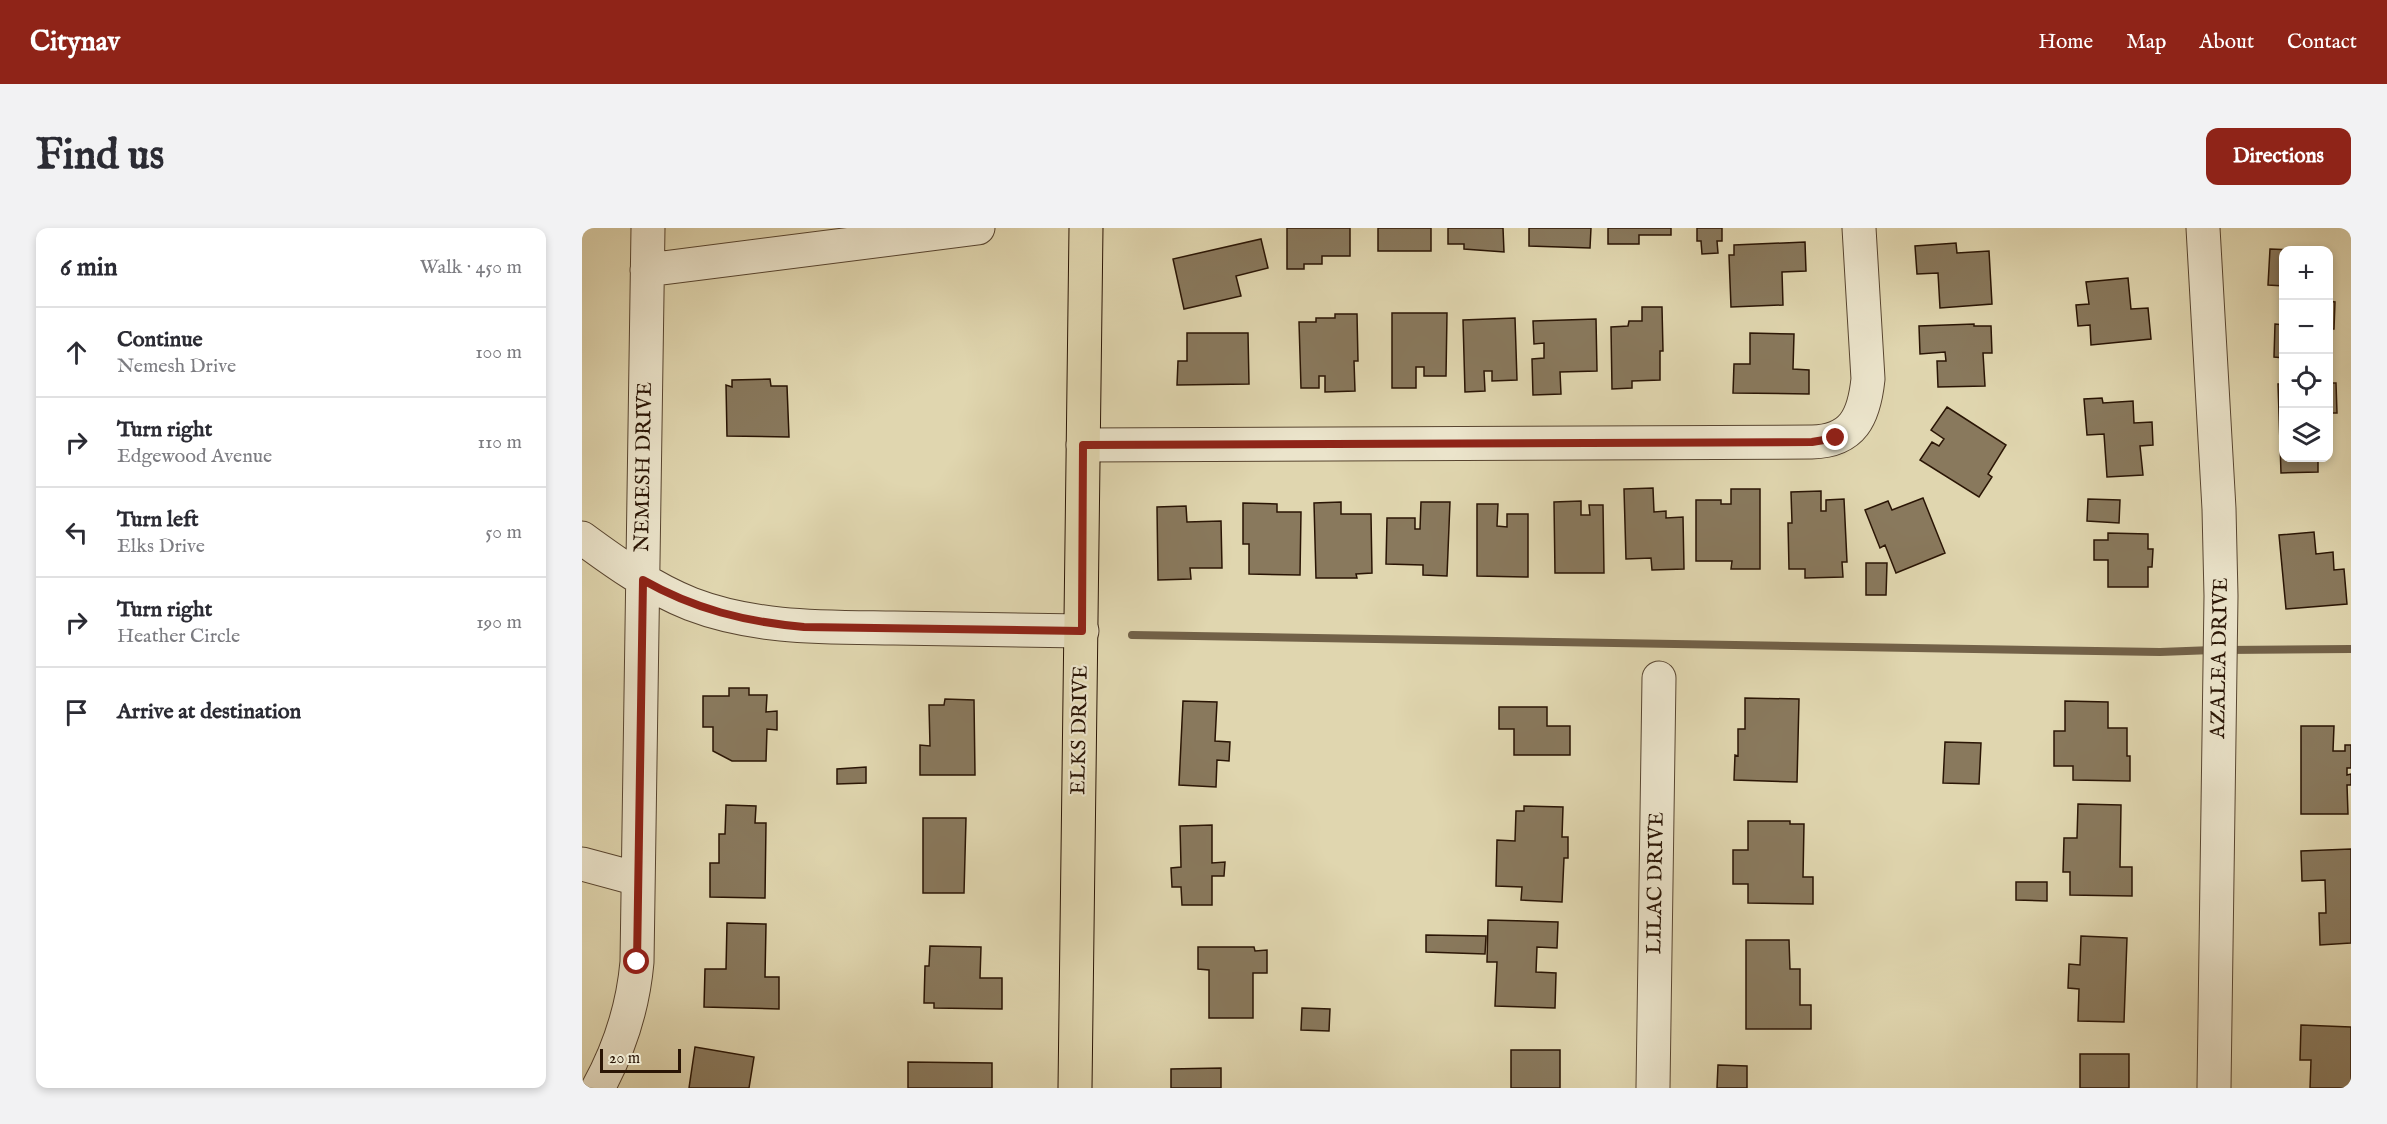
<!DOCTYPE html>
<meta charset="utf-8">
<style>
body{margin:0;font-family:"IM FELL English",serif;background:#f2f2f3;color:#2b2b33}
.controls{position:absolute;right:18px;top:18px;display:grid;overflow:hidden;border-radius:12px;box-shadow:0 3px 9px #0003}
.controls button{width:54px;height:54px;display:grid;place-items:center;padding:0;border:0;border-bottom:2px solid #e1e1e2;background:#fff;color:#2b2b33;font:30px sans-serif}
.scale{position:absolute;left:18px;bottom:15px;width:81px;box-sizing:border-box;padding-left:6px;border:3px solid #2a1505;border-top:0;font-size:16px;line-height:21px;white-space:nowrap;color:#2a1505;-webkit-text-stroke:4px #ebe4cb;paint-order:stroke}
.stop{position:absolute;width:18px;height:18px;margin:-14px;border:4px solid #8f2418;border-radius:50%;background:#fff}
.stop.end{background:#8f2418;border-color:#fff;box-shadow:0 2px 6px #0008}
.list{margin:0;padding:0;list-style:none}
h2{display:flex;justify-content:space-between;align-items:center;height:78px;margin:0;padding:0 24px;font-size:26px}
h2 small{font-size:20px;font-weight:400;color:#7c7c81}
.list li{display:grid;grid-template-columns:39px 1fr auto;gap:18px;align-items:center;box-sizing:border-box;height:90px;padding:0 24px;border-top:2px solid #e1e1e2}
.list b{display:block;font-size:22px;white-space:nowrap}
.list p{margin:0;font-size:20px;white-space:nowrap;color:#7c7c81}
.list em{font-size:20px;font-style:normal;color:#7c7c81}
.icon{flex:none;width:33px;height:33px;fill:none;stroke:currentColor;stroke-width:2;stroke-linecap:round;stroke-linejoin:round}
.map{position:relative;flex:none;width:1769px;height:860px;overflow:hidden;border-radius:12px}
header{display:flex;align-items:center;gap:36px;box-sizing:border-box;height:84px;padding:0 30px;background:#8f2418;color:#fff}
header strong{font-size:28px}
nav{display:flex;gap:33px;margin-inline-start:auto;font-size:21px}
.intro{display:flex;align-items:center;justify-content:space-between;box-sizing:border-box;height:144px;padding:0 36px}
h1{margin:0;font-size:42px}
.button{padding:15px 27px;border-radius:12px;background:#8f2418;color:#fff;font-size:21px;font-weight:700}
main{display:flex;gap:36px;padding:0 36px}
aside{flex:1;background:#fff;border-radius:12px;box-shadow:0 3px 9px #0003}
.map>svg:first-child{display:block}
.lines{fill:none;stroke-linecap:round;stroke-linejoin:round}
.stream{stroke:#726148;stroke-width:8}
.building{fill:#89795d;stroke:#2a1505;stroke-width:1.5}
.minor-casing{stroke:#584530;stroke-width:35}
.major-casing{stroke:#2a1505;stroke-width:35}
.minor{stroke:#ebe4cb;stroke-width:33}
.major{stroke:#e0d6af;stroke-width:33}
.route{stroke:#8f2418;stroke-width:8}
.labels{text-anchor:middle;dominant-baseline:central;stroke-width:4.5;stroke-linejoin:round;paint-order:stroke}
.street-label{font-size:21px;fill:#2a1505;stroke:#ebe4cb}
</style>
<header>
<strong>Citynav</strong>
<nav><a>Home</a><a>Map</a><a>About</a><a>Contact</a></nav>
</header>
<div class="intro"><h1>Find us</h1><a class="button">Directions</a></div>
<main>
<aside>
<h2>6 min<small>Walk · 450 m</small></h2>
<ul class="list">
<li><svg class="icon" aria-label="ahead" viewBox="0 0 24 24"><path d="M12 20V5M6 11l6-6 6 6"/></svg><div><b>Continue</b><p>Nemesh Drive</p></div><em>100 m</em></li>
<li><svg class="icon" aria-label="right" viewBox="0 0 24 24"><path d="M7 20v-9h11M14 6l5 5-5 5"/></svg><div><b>Turn right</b><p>Edgewood Avenue</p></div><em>110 m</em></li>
<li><svg class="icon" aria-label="left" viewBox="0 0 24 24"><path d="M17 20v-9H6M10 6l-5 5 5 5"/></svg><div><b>Turn left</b><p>Elks Drive</p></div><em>50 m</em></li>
<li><svg class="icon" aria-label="right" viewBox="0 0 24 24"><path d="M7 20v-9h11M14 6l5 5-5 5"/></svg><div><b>Turn right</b><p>Heather Circle</p></div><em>190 m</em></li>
<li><svg class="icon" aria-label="arrive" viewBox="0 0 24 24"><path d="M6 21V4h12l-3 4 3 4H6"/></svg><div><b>Arrive at destination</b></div></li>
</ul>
</aside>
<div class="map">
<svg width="1769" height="860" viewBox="0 0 1769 860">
<rect width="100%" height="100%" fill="#e0d6af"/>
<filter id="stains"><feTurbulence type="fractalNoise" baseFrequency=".00333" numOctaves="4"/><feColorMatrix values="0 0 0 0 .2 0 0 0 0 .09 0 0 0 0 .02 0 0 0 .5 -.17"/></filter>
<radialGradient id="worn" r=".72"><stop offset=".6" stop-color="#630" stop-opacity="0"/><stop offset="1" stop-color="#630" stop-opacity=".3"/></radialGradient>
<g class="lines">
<!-- stream -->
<path class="stream" d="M550,407L1578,424L1631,422
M1643,422L1769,421"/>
</g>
<!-- building -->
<path class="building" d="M705,0H768V28H740V36H722V41H705Z
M796,0H849V23H796Z
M866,0H921L922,24L882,21V16H866Z
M947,0H1009L1008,20L947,18Z
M1026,0H1089V7H1057V16H1026Z
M1115,0H1140V13H1135L1136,25L1120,26L1119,13H1115Z
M679,11L686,40L654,48L659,68L602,81L591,31Z
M1223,14L1224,43L1200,44L1201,77L1149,79L1147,27H1152V17Z
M1374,15L1375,25L1407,23L1410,76L1358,80L1356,45L1335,46L1333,18Z
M1688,21L1714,22H1702V58L1686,57Z
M1546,50L1549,81L1566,80L1569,111L1509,117L1508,97L1496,98L1494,77L1507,76L1504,54Z
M1746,73L1753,74L1752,101H1746Z
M1060,79H1080L1081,123H1078V152L1050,153V160L1030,161L1029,99L1046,98L1047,93H1060Z
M810,85H865L864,148H842V139H834V160H810Z
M753,86H775L776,133H772L773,163L743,164V148H737V160H719L717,94H734V90H753Z
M933,90L935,152L910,153V143H902L903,163L883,164L881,92Z
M1014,91L1015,143L978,144L979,166L951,167L950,131L962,130V115L952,116L951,93Z
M1392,96V98H1409L1410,125H1401L1403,158L1356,159L1355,133H1364L1363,124L1338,126L1337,98Z
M1693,96L1702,97V130L1692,129Z
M605,105H666L667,156L595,157L596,133H605Z
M1168,105L1212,106L1211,141L1227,142V166L1151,165L1152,136H1168Z
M188,151L189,158H205L207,209L145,208L144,157L150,159V152Z
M1746,155H1754L1755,185H1746Z
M1696,156H1702V230H1736V244L1699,245Z
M1520,170L1521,175L1551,173L1552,195L1570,194L1571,217L1558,218L1561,247L1525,249L1522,206L1505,207L1502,171Z
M1365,179L1424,217L1406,246L1410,249L1397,269L1338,232L1350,214L1357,218L1362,211L1349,202Z
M1071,260L1072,284L1084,283V290L1101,289L1102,341L1070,342L1069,330L1044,331L1042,261Z
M1149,261H1178V341H1149L1150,333H1114V272H1139V276H1149Z
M1239,263V283H1244V272L1262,271L1265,334H1260L1261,349L1223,350V341H1207L1206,295H1210L1209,264Z
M1341,270L1363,325L1314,345L1303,317L1298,320L1283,282L1306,273L1310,282Z
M1506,271L1538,272L1537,295L1505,293Z
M999,273V287H1008L1007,277H1021L1022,345H973L972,274Z
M759,274V286H789L790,345L774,346L775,350H734L732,275Z
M839,274H868L865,348L841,347V337L804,336L805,290H833V301H838Z
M661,275L695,276V284H719L718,347L667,346V316H661Z
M895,276H916L915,298L925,299V286H946V349L895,348Z
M604,278L605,294L639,293L640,340H608L609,351L576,352L575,279Z
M1732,304L1734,326L1751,324L1752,342L1762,341L1765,376L1704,381L1697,307Z
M1526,305L1566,306V321H1571L1570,339H1566V359H1526V332H1512V312H1526Z
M1284,335H1305L1304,367H1284Z
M147,460H167V467H185L184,484L195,483V502L185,501L184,533H150L131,523V499H121V468H147Z
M1163,470L1217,471L1215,554L1152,552L1153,527L1156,528V501H1163Z
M363,471L392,472L393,547H338V517L348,518L347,477H362Z
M601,473L635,474L633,513L648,514L647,533L635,532L634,559L597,557Z
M1483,473L1526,474V500H1545V528H1548V553L1491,552V538H1472V503H1483Z
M917,479H965V498H988V527H932V501H917Z
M1719,498H1752L1751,523H1763V517H1769V540H1765V547L1769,546V557H1765L1766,586H1719Z
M1363,514L1399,515L1397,556L1361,555Z
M284,539V555L255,556V541Z
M1496,576L1539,577L1538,639H1550V668L1488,667V644H1481L1482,610H1495Z
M144,577L174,578L173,595H184L183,670L128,669V635H137V606H143Z
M942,578L981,579L980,609H986V630H982L980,674L939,672L940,659L914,658L915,612L933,613L934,583H942Z
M341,590H384L382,665H341Z
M1166,593H1208V596H1222L1221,649H1231V676L1166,675V656H1151V622H1166Z
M630,597V635L643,634L642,648H630V677H600L599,659H590L589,640L599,639L598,598Z
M1769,621V715L1738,717L1737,685H1744L1743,652L1720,653L1719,623Z
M1434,654H1465V673L1434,672Z
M906,692L976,694L975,720L955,719L954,744L974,745L973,780L913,778L915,734H905Z
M145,695L184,696L183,749H197V781L122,779L123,741H144Z
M844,707L904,708L903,726L844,724Z
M1499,708L1545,710L1542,794L1496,793L1497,761L1486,760L1487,736L1498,737Z
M1164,712H1207L1208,741H1218V777H1229V801H1164Z
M348,718L399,719L398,750H420V781L352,780V775H342L343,738H347Z
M616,719H672L673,723L685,722V745H671V790H627V742L616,741Z
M720,780L748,781L747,803L719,802Z
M1719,797L1769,799V860H1728L1729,832H1718Z
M113,819L172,829L167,860H107Z
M929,822H978V860H929Z
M1498,826H1547V860H1498Z
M326,834L410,835V860H326Z
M1136,837L1165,838V860H1135Z
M639,840V860H589V841Z"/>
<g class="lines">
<!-- minor casing -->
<g class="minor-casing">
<path id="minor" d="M1621,0L1637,281L1639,368L1632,860
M65,42L396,0
M501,217L1230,214C1271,213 1282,189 1286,151L1277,0
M0,310C34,335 69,360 109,376C174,401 244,399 312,400C375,401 437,402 500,403
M0,636L56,651
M16,860C38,820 51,779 55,734L66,0
M1071,860L1077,450"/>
</g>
<!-- major casing -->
<g class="major-casing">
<path id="major" d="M493,860L504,0"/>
</g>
<!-- minor -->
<use href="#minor" class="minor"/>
<!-- major -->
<use href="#major" class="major"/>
</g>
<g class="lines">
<!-- route -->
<path class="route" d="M55,734L61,352C112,381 164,394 222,399L500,403L501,217L1230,214L1254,210"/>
</g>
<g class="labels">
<!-- street labels -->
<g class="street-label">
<text transform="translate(62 239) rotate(-89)">NEMESH DRIVE</text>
<text transform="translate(1638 430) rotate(-89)">AZALEA DRIVE</text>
<text transform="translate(498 502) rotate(-89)">ELKS DRIVE</text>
<text transform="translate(1074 655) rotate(-89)">LILAC DRIVE</text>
</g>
</g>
<rect width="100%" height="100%" filter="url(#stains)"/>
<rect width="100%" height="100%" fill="url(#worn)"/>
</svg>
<div class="controls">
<button>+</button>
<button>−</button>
<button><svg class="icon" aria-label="locate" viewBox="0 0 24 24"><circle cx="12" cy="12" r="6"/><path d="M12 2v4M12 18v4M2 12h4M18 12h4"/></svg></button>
<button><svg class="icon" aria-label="layers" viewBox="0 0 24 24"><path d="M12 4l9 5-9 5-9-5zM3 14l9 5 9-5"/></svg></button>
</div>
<div class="scale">20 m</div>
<div class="stop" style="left:55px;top:734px"></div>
<div class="stop end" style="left:1254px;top:210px"></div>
</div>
</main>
